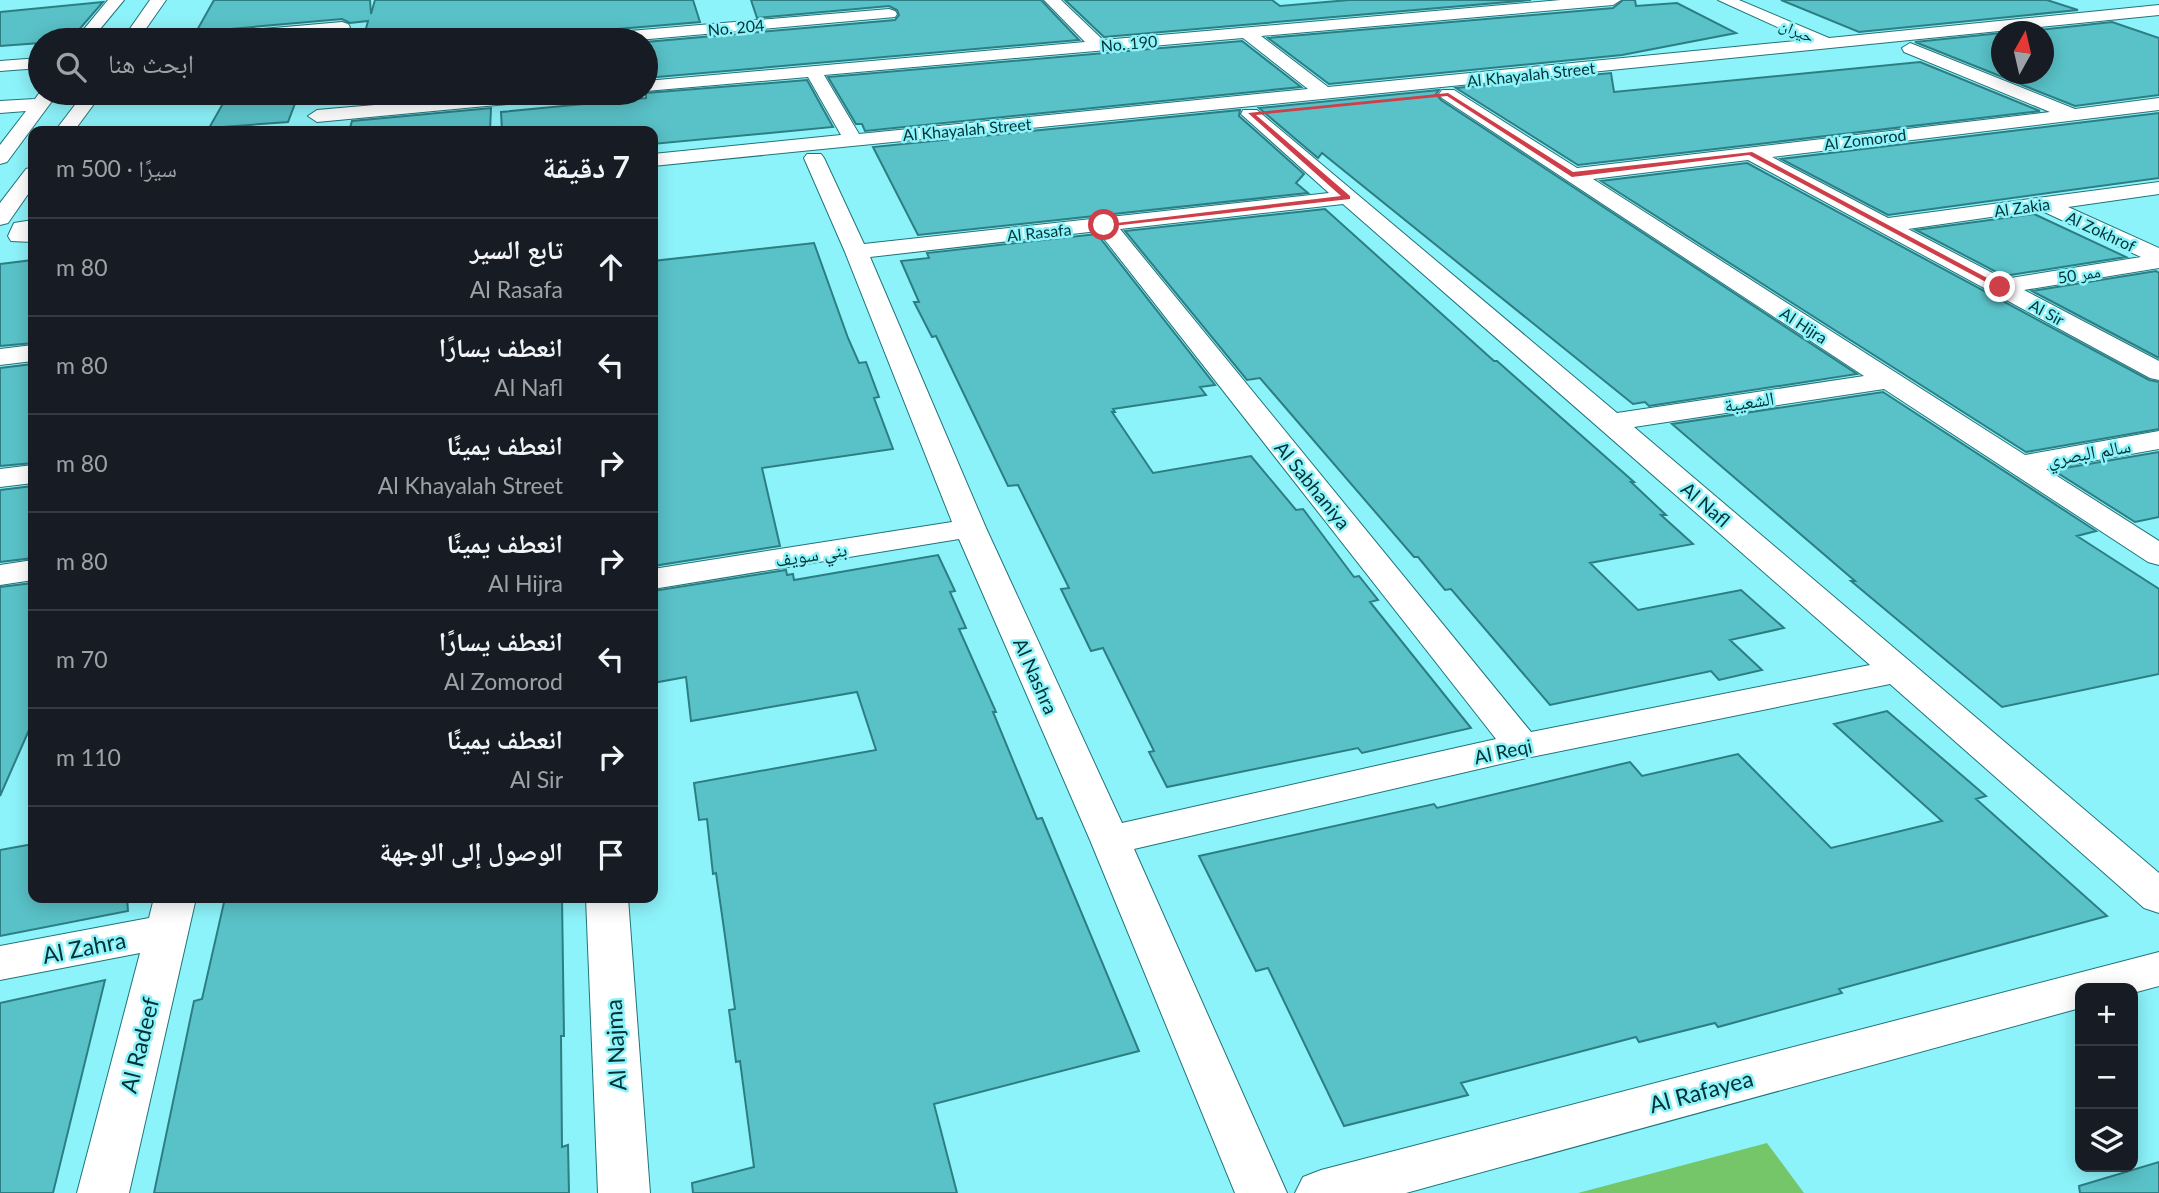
<!DOCTYPE html>
<html lang="ar">
<meta charset="utf-8">
<style>
body{margin:0;font-family:Lato,"Noto Naskh Arabic",sans-serif;background:#20242c;color:#f1f3f6;direction:rtl}
.controls{position:absolute;right:21px;bottom:21px;display:grid;overflow:hidden;border-radius:14px;box-shadow:0 4px 18px #0003}
.controls button{width:63px;height:63px;display:grid;place-items:center;padding:0;border:0;border-bottom:2px solid #363941;background:#171b24;color:#f1f3f6;font:35px sans-serif}
.compass{position:absolute;left:1991px;top:21px;width:63px;height:63px;border-radius:50%;background:#171b24;box-shadow:0 4px 18px #0003;rotate:8deg}
.stop{position:absolute;width:21px;height:21px;margin:-16px;border:5px solid #cf3f49;border-radius:50%;background:#fff}
.stop.end{background:#cf3f49;border-color:#fff;box-shadow:0 2px 7px #0008}
.list{margin:0;padding:0;list-style:none}
h2{display:flex;justify-content:space-between;align-items:center;height:91px;margin:0;padding:0 28px;font-size:30px}
h2 small{font-size:23px;font-weight:400;color:#9ea1a6}
.list li{display:grid;grid-template-columns:46px 1fr auto;gap:21px;align-items:center;box-sizing:border-box;height:98px;padding:0 28px;border-top:2px solid #363941}
.list b{display:block;font-size:26px;white-space:nowrap}
.list p{margin:0;font-size:23px;white-space:nowrap;color:#9ea1a6}
.list em{font-size:23px;font-style:normal;color:#9ea1a6}
.icon{flex:none;width:38px;height:38px;fill:none;stroke:currentColor;stroke-width:2;stroke-linecap:round;stroke-linejoin:round}
.map{position:relative;flex:none;width:2159px;height:1193px;overflow:hidden;direction:ltr}
.search{position:absolute;background:#171b24;box-shadow:0 4px 18px #0003;left:28px;top:28px;width:630px;height:77px;display:flex;align-items:center;gap:18px;box-sizing:border-box;padding:0 24px;border-radius:38px;color:#9ea1a6;font-size:26px}
.panel{position:absolute;background:#171b24;box-shadow:0 4px 18px #0003;left:28px;top:126px;width:630px;height:777px;border-radius:14px;direction:rtl}
.map>svg:first-child{display:block}
.green{fill:#75c668}
.building{fill:#59c2c8;stroke:#2d7e83;stroke-width:2}
.lines{fill:none;stroke-linecap:round;stroke-linejoin:round}
.minor-casing{stroke:#21747a;stroke-width:2}
.minor{fill:#fff;fill-rule:evenodd}
.route{fill:#cf3f49}
.labels{text-anchor:middle;dominant-baseline:central;stroke-width:5;stroke-linejoin:round;paint-order:stroke}
.far-street-label{font-size:16px;fill:#013234;stroke:#8df3fa}
.street-label{font-size:19px;fill:#013234;stroke:#8df3fa}
.near-street-label{font-size:23px;fill:#013234;stroke:#8df3fa}
</style>
<div class="map">
<svg width="2159" height="1193" viewBox="0 0 2159 1193">
<rect width="100%" height="100%" fill="#8df3fa"/>
<!-- green -->
<path class="green" d="M1767,1143L1804,1193H1578Z"/>
<!-- building -->
<path class="building" d="M214,0H370L371,14L375,0H693L700,22L583,32L576,37L527,40H363L368,21L350,23L342,19L196,32Z
M751,0H1041L1079,40L646,78V42L895,20L899,15L897,10L889,6L757,18Z
M1065,0H1272L1280,6L1349,0H1531L1104,37Z
M1623,0H1635L1636,6L1677,3L1736,33L1622,55L1329,84L1268,38L1613,8Z
M1781,0H2047L2078,10L1859,32Z
M103,2L70,40H40V43L0,46V12Z
M2112,22L2159,38V95L2075,106L1915,42L2001,33V74H2043V32H2021Z
M1242,41L1301,87L865,131L862,124H856L828,77Z
M1920,62L2040,111L1578,165L1456,88L1611,73L1614,92Z
M807,80L833,127L653,144V131H502L501,112L646,98V93Z
M1439,90L1436,94L1441,100L1857,374L1649,406L1645,402L1633,404L1322,153L1318,158L1259,108Z
M229,93H299L288,122L209,128Z
M360,93H486L357,104Z
M491,108L490,131H349L352,121Z
M1240,110L1239,116L1304,174L1296,183L1308,193L918,235L873,147Z
M2159,113V178L1888,215L1781,159Z
M1747,163L2149,380L2159,382V429L2026,452L1601,181Z
M1325,209L1494,361H1497L1634,482H1631L1666,515H1661L1693,544L1590,563L1638,610L1741,590L1784,628L1730,640L1762,670L1719,680L1711,671L1550,705L1451,589L1445,590L1418,557H1414L1260,378L1247,380L1125,231Z
M2034,214L2126,257L2004,276L1916,230Z
M1097,234L1215,385L1200,387L1206,395L1113,409L1115,412H1112L1153,473L1251,456L1296,510L1303,509L1354,577L1359,576L1378,600L1370,602L1471,728L1362,753L1358,748L1167,787L1149,752L1154,751L1103,648L1091,651L1077,622L1061,589L1069,588L1018,485L1008,486L936,336L932,337L914,302H919L901,261L929,258L927,253Z
M814,243L848,338L859,363L866,362L879,397L874,398L893,449L762,468L780,546L653,566V261Z
M33,260V343L0,346V264Z
M2156,271L2159,273V358L2032,291Z
M33,364V463L0,466V368Z
M1883,392L2096,531L2077,536L2159,589V674L2002,707L1851,581H1855L1672,424Z
M2159,452V517L2135,522L2053,470Z
M33,486V558L0,562V490Z
M938,555L955,591L950,592L966,628L959,629L996,712H993L1037,819L1042,818L1139,1051L934,1104L957,1193H693L692,1183L754,1167L740,1061L736,1062L729,1010L735,1009L724,929L716,873L713,874L707,819L699,820L694,783L876,750L857,692L691,721L686,677L653,683V591L786,570L787,575L793,574L794,580Z
M33,583V721L0,796V587Z
M1887,711L1986,796L1976,799L2107,916L1839,989L1842,993L1718,1027L1715,1023L1639,1042L1636,1037L1461,1083L1468,1095L1344,1126L1268,968L1256,971L1199,856L1434,804L1437,808L1630,762L1642,776L1738,754L1831,848L1942,821L1834,724Z
M33,844V898H127L128,911L0,936V850Z
M225,898H562L564,1036H561L562,1147L568,1145L569,1193H154L194,1001L202,999Z
M105,980L53,1193H0V1003Z
M2159,1162V1193H2080L2079,1186Z"/>
<g class="lines">
<!-- minor casing -->
<g class="minor-casing">
<path id="minor" d="M108,0H124L91,40H75Z
M150,0H166L138,40H122Z
M1044,0H1061L1103,40L1561,0H1621L1613,5L1261,36L1328,87L1806,40L1718,0H1739L1829,38L2159,5V15L653,166V154L841,135L808,77L646,91V81L1085,42ZM1243,38L1308,89L859,134L824,75Z
M889,9L895,11L897,14L895,17L638,40H575L583,35Z
M342,22L348,24L350,27L348,30L247,40H186L194,35Z
M1910,43L2075,109L2159,98V110L1772,157L1888,218L2159,182V194L2068,207L2159,248V268L2024,290L2159,361V380L2150,378L1748,160L1593,179L2025,455L2159,431V449L2046,469L2159,541V565L2148,562L1884,389L1634,427L2159,873V913L2144,908L1890,684L1522,759L1134,849L1287,1193H1235L1090,840L959,539L653,589V569L952,522L845,252L804,158L807,154H821L824,158L864,244L1329,193L1241,114L1243,110H1257L1617,413L1864,376L1442,98L1439,94L1442,90H1454L1577,168L2050,112L1904,52L1902,48ZM1343,204L1870,665L1531,732L1120,229ZM2040,210L2141,257L2004,279L1908,229ZM1098,231L1496,739L1122,823L986,528L870,257Z
M40,58V68L0,71V61Z
M40,92L58,93L7,162L0,164V145L26,111L0,113V101L35,99Z
M84,93H102L74,131H55Z
M514,93H581L572,98L317,122L308,116L317,110Z
M33,167V187L8,223L0,225V203L26,169Z
M33,220V242L11,241L8,236L14,223Z
M33,345V361L0,365V349Z
M33,465V483L0,487V469Z
M33,560V580L0,585V565Z
M154,898H196L129,1193H77L140,953L0,980V946L149,918Z
M586,898H628L650,1193H598Z
M2159,952V986L2133,993V988H2080V1008L1406,1193H1295L1303,1177L1321,1170Z"/>
</g>
<!-- minor -->
<use href="#minor" class="minor"/>
</g>
<!-- route -->
<path class="route" d="M1448,93L1573,172L1752,152L2004,287L1997,288L1749,155L1572,177L1447,96L1256,115L1350,196V199L1104,227L1100,225L1341,196L1248,113Z"/>
<g class="labels">
<!-- far-street labels -->
<g class="far-street-label">
<text transform="translate(736 27) rotate(-5)">No. 204</text>
<text transform="translate(1797 30) rotate(23)">حيران</text>
<text transform="translate(1129 43) rotate(-5)">No. 190</text>
<text transform="translate(1531 74) rotate(-6)">Al Khayalah Street</text>
<text transform="translate(967 129) rotate(-5)">Al Khayalah Street</text>
<text transform="translate(1865 139) rotate(-7)">Al Zomorod</text>
<text transform="translate(2022 207) rotate(-8)">Al Zakia</text>
<text transform="translate(2101 231) rotate(25)">Al Zokhrof</text>
<text transform="translate(1039 232) rotate(-6)">Al Rasafa</text>
<text transform="translate(2079 274) rotate(-9)">ممر 50</text>
<text transform="translate(2047 312) rotate(28)">Al Sir</text>
<text transform="translate(1804 325) rotate(33)">Al Hijra</text>
</g>
<!-- street labels -->
<g class="street-label">
<text transform="translate(1749 401) rotate(-9)">الشعيبة</text>
<text transform="translate(2089 452) rotate(-10)">سالم البصري</text>
<text transform="translate(1313 485) rotate(51)">Al Sabhaniya</text>
<text transform="translate(1706 504) rotate(41)">Al Nafl</text>
<text transform="translate(811 554) rotate(-9)">بني سويف</text>
<text transform="translate(1036 676) rotate(66)">Al Nashra</text>
<text transform="translate(1503 751) rotate(-12)">Al Reqi</text>
</g>
<!-- near-street labels -->
<g class="near-street-label">
<text transform="translate(84 947) rotate(-11)">Al Zahra</text>
<text transform="translate(139 1045) rotate(-76)">Al Radeef</text>
<text transform="translate(615 1045) rotate(-93)">Al Najma</text>
<text transform="translate(1701 1091) rotate(-15)">Al Rafayea</text>
</g>
</g>
</svg>
<div class="controls">
<button>+</button>
<button>−</button>
<button><svg class="icon" aria-label="layers" viewBox="0 0 24 24"><path d="M12 4l9 5-9 5-9-5zM3 14l9 5 9-5"/></svg></button>
</div>
<svg class="compass" viewBox="-18 -18 36 36"><path d="M0-13l5 13h-10z" fill="#e53935"/><path d="M0 13l5-13h-10z" fill="#9ea1a6"/></svg>
<div class="stop" style="left:1104px;top:225px"></div>
<div class="stop end" style="left:2000px;top:287px"></div>
<div class="search"><svg class="icon" aria-label="search" viewBox="0 0 24 24"><circle cx="10" cy="10" r="6"/><path d="M15 15l6 6"/></svg>ابحث هنا</div>
<section class="panel">
<h2>7 دقيقة<small>سيرًا · 500 m</small></h2>
<ul class="list">
<li><svg class="icon" aria-label="ahead" viewBox="0 0 24 24"><path d="M12 20V5M6 11l6-6 6 6"/></svg><div><b>تابع السير</b><p>Al Rasafa</p></div><em>80 m</em></li>
<li><svg class="icon" aria-label="left" viewBox="0 0 24 24"><path d="M17 20v-9H6M10 6l-5 5 5 5"/></svg><div><b>انعطف يسارًا</b><p>Al Nafl</p></div><em>80 m</em></li>
<li><svg class="icon" aria-label="right" viewBox="0 0 24 24"><path d="M7 20v-9h11M14 6l5 5-5 5"/></svg><div><b>انعطف يمينًا</b><p>Al Khayalah Street</p></div><em>80 m</em></li>
<li><svg class="icon" aria-label="right" viewBox="0 0 24 24"><path d="M7 20v-9h11M14 6l5 5-5 5"/></svg><div><b>انعطف يمينًا</b><p>Al Hijra</p></div><em>80 m</em></li>
<li><svg class="icon" aria-label="left" viewBox="0 0 24 24"><path d="M17 20v-9H6M10 6l-5 5 5 5"/></svg><div><b>انعطف يسارًا</b><p>Al Zomorod</p></div><em>70 m</em></li>
<li><svg class="icon" aria-label="right" viewBox="0 0 24 24"><path d="M7 20v-9h11M14 6l5 5-5 5"/></svg><div><b>انعطف يمينًا</b><p>Al Sir</p></div><em>110 m</em></li>
<li><svg class="icon" aria-label="arrive" viewBox="0 0 24 24"><path d="M6 21V4h12l-3 4 3 4H6"/></svg><div><b>الوصول إلى الوجهة</b></div></li>
</ul>
</section>
</div>
